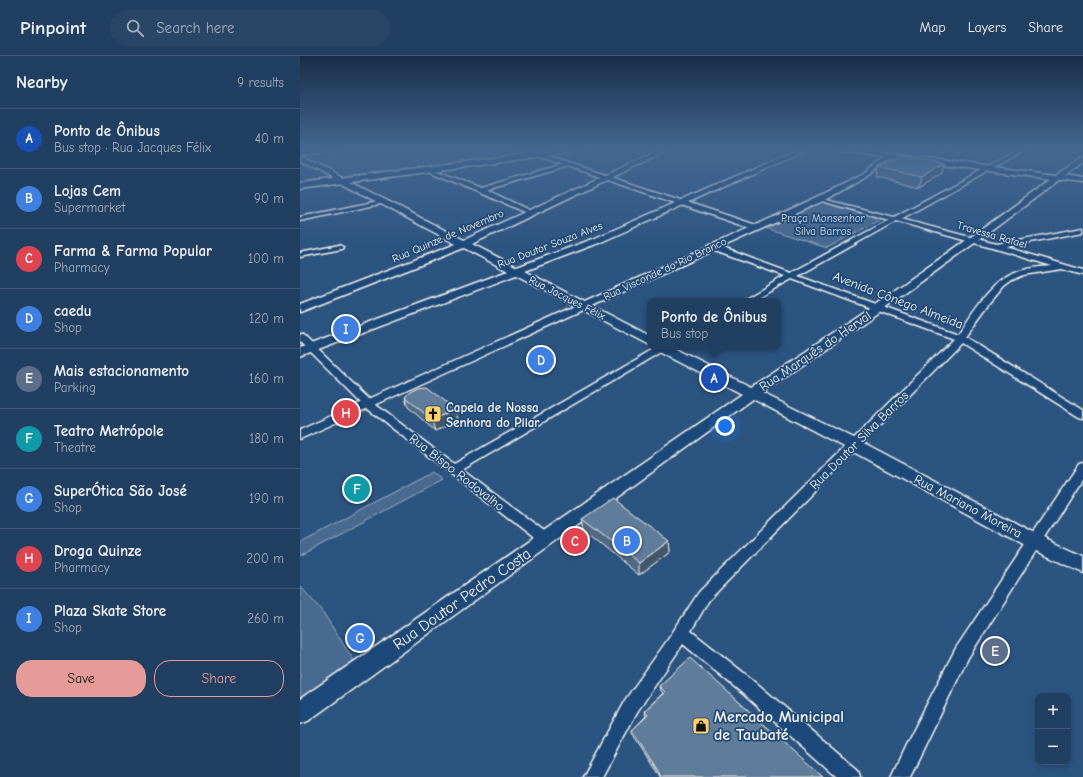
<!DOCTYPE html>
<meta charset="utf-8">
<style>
body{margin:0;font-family:"Comic Neue",sans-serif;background:#294667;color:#f1f3f6}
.controls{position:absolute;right:12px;bottom:12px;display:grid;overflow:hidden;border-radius:8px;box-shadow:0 2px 6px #0003}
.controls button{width:36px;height:36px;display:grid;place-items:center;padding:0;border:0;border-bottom:1px solid #3e5876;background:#213f61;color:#f1f3f6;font:20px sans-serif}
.you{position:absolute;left:425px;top:370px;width:14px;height:14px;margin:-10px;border:3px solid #fff;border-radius:50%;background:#1a73e8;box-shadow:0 0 0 6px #1a73e833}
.badge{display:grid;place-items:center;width:26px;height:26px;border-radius:50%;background:#e69b98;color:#fff;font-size:13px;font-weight:700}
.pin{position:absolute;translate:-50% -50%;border:2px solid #fff;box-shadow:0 1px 4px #0006}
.popup{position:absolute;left:347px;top:242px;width:134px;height:52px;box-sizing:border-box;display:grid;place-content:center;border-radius:8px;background:#213f61;filter:drop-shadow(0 1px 3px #0005);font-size:13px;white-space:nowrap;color:#a2afbd}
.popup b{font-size:15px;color:#f1f3f6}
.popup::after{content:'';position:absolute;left:50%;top:100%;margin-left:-8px;border:8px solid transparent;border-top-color:#213f61}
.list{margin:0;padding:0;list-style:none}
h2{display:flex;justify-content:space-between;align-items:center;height:52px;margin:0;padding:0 16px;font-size:17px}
h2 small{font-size:13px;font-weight:400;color:#a2afbd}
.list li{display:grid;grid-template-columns:26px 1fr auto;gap:12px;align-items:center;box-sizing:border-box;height:60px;padding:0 16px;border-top:1px solid #3e5876}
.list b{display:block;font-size:15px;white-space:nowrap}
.list p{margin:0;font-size:13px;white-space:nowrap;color:#a2afbd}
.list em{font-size:13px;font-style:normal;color:#a2afbd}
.actions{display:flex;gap:8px;padding:12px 16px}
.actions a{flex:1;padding:9px 0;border:1px solid #e69b98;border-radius:16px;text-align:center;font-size:14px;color:#e69b98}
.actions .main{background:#e69b98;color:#111}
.icon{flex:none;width:22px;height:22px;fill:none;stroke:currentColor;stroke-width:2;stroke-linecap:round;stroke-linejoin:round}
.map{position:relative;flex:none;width:783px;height:721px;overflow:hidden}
header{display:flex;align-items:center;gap:24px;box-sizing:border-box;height:56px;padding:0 20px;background:#213f61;border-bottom:1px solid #3e5876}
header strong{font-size:19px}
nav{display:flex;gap:22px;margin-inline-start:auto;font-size:14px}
.search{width:280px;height:36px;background:#294667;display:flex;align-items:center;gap:10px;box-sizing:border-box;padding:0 14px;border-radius:22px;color:#a2afbd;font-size:15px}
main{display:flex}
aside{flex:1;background:#213f61}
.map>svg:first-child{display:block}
.built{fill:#3b6088}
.green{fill:#496b90;stroke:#9eaebc}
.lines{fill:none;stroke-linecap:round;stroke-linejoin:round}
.minor-casing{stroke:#f4f1e8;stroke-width:3}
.tertiary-casing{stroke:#f4f1e8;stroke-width:3}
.secondary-casing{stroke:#f4f1e8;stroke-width:3}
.primary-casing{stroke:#f4f1e8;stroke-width:3}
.minor{fill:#1f4a7a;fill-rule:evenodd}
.tertiary{fill:#1f4a7a;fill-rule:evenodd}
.secondary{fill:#1f4a7a;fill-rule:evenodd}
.primary{fill:#1f4a7a;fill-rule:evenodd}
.wall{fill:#516a84;stroke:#f4f1e8}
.shaded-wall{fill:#42566c;stroke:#f4f1e8}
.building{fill:#5e7b9a;stroke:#f4f1e8}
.labels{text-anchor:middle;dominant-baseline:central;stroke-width:3.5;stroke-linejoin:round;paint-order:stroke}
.far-park-label{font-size:11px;fill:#dadddb;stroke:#1f4a7a}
.far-street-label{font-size:11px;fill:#f4f1e8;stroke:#1f4a7a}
.street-label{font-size:13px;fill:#f4f1e8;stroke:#1f4a7a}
.poi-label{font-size:13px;font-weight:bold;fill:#f4f1e8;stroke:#1f4a7a;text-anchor:start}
.near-street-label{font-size:16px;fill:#f4f1e8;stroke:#1f4a7a}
.near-poi-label{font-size:16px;font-weight:bold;fill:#f4f1e8;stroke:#1f4a7a;text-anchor:start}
</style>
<header>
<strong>Pinpoint</strong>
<div class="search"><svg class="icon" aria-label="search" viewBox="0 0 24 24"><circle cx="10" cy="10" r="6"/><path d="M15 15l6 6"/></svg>Search here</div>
<nav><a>Map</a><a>Layers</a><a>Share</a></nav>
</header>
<main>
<aside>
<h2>Nearby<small>9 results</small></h2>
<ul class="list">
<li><span class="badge" style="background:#1a4fb4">A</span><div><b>Ponto de Ônibus</b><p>Bus stop · Rua Jacques Félix</p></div><em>40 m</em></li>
<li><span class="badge" style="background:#3f7fe0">B</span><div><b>Lojas Cem</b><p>Supermarket</p></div><em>90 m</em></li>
<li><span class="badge" style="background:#e0444e">C</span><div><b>Farma &amp; Farma Popular</b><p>Pharmacy</p></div><em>100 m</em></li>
<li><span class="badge" style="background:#3f7fe0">D</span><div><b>caedu</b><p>Shop</p></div><em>120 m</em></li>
<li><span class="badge" style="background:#5c6f8a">E</span><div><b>Mais estacionamento</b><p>Parking</p></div><em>160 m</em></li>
<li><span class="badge" style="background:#0f9aa8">F</span><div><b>Teatro Metrópole</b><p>Theatre</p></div><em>180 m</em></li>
<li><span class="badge" style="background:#3f7fe0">G</span><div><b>SuperÓtica São José</b><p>Shop</p></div><em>190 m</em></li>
<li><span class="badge" style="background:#e0444e">H</span><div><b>Droga Quinze</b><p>Pharmacy</p></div><em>200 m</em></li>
<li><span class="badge" style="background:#3f7fe0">I</span><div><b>Plaza Skate Store</b><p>Shop</p></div><em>260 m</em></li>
</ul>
<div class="actions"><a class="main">Save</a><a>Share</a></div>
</aside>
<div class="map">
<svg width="783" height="721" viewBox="0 0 783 721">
<rect width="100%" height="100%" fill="#2c5481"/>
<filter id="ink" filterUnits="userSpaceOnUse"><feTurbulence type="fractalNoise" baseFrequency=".025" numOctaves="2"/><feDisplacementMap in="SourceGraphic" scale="8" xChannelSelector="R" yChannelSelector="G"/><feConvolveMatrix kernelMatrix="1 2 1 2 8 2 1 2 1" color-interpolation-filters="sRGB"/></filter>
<g filter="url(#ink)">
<!-- built -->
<path class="built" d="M47,93H215L228,98L52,121L2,99Z"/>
<!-- green -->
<path class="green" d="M617,93H708L709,98L673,96V100L657,98V95L647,94L646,97Z
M521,146L581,163L527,192L465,172Z
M132,416L142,424L0,500V486Z
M0,530L22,555L54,605L0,646Z"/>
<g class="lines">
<!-- minor casing -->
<g class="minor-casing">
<path id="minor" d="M720,93H727L689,114H685V116L601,163L696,188L783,172V176L705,191L783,214V219L762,213L724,219L712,224L704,230L689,248L665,281L783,354V362L779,361L661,287L409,544L391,575L454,625L558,714L560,721H537L442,637L383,588L337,656L302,721H283L325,644L369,582L399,536L654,283L492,223L452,245H442L485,220L409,193V189H415L491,217L589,164L518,144V142L594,161L681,114H685V112ZM596,165L692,192L752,210C740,211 726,212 715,217C689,227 673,257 658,278L498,220Z
M267,107L269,108V110L187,134L233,156V158L231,159L124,113L129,112L181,132Z
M83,144L85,145V147L0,165V161Z
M39,189L43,191L42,193L0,201V197Z
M0,278L3,279L72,346L154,408L358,291H370L162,414L251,480L253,484L251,488L246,489L241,488L64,350L0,286Z
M783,407V421L668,602L610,721H591L606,689L656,592L779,408Z"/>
</g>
<!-- tertiary casing -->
<g class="tertiary-casing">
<path id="tertiary" d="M217,93H226L456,169L517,141L564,118L588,100L593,101L568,120L523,145L0,383V374L449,172Z"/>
</g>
<!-- secondary casing -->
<g class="secondary-casing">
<path id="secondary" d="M362,93H372L172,188L217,211L293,183L498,93H508L299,187L225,215L350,280V289L216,219L0,301V292L208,215L164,192L0,256V248L156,188L0,105V100L164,184Z
M530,93H551L756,119L783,101V107L765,120L783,123V127L759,124C662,198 563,268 462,337L560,385L742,481L783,500V517L728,491L548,393L453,343L8,665L0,668V643L442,338L356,294L355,291H371L451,331C553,264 653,195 751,123L534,95Z"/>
</g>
<!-- primary casing -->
<g class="primary-casing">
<path id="primary" d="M13,93H38L34,95L0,99V95Z
M265,93H288L284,95L0,133V127Z"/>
</g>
<!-- minor -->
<use href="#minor" class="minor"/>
<!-- tertiary -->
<use href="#tertiary" class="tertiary"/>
<!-- secondary -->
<use href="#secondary" class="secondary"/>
<!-- primary -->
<use href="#primary" class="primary"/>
</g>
<!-- wall -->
<path class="wall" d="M579,111L642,117L619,131L577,121Z
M105,341L155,353L158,364L135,375L108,351Z
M282,463L369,485L370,496L339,519L284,474Z
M359,630L523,721H360L358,717L332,677V674L346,660L345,658L344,655L363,637L360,634Z"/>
<!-- shaded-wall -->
<path class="shaded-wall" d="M644,108L642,117L619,131L622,121Z
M155,353L158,364L135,375L132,364Z
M369,485L370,496L339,519V507Z"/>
<!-- building -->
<path class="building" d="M606,100L644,108L622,121L579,111Z
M127,331L155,353L132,364L105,341L110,336L118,332Z
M313,442L369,485L339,507L282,463Z
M390,602L523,721H361L358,714L332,674L348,659L344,655L365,636L359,630Z"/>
</g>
<!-- sky -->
<linearGradient id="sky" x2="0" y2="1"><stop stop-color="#182e47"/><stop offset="0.48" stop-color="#456792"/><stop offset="1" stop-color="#456792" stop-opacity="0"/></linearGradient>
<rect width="783" height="194" fill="url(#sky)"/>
<!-- icons -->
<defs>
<g id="church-square" transform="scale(0.9)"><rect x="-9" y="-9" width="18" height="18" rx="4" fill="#ffd166" stroke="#1f4a7a"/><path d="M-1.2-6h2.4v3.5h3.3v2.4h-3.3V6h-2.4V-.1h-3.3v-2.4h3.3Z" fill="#111"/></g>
<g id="shop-square" transform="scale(0.9)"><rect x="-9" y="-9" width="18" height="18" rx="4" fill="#ffd166" stroke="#1f4a7a"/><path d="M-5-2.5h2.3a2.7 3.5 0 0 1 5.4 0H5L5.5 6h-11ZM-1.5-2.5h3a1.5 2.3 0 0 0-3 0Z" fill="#111"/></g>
</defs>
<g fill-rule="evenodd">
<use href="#church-square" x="133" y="358"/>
<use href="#shop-square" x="401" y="670"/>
</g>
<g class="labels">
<!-- far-park labels -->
<g class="far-park-label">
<text x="523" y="162">Praça Monsenhor<tspan x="523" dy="13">Silva Barros</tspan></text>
</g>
<!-- far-street labels -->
<g class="far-street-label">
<text transform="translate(692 179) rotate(16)">Travessa Rafael</text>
<text transform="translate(148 180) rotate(-23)">Rua Quinze de Novembro</text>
<text transform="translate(250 189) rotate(-21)">Rua Doutor Souza Alves</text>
<text transform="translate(365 213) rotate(-25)">Rua Visconde do Rio Branco</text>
<text transform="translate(267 242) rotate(27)">Rua Jacques Félix</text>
</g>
<!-- street labels -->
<g class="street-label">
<text transform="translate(598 244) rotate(21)">Avenida Cônego Almeida</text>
<text transform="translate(515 295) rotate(-34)">Rua Marquês do Herval</text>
<text transform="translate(559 384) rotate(-45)">Rua Doutor Silva Barros</text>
<text transform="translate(157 416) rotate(38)">Rua Bispo Rodovalho</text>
<text transform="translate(668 450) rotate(28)">Rua Mariano Moreira</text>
</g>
<!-- poi labels -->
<g class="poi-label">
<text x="146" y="351">Capela de Nossa<tspan x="146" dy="15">Senhora do Pilar</tspan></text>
</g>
<!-- near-street labels -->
<g class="near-street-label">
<text transform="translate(162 543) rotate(-35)">Rua Doutor Pedro Costa</text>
</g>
<!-- near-poi labels -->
<g class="near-poi-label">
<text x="414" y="661">Mercado Municipal<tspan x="414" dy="18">de Taubaté</tspan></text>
</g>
</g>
</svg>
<div class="controls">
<button>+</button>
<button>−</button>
</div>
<div class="you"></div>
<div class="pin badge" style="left:414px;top:322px;background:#1a4fb4">A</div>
<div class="popup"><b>Ponto de Ônibus</b>Bus stop</div>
<div class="pin badge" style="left:327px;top:485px;background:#3f7fe0">B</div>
<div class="pin badge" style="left:275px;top:485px;background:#e0444e">C</div>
<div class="pin badge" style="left:241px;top:304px;background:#3f7fe0">D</div>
<div class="pin badge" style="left:695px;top:595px;background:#5c6f8a">E</div>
<div class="pin badge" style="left:57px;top:433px;background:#0f9aa8">F</div>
<div class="pin badge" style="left:60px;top:582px;background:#3f7fe0">G</div>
<div class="pin badge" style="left:46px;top:357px;background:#e0444e">H</div>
<div class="pin badge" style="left:46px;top:273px;background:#3f7fe0">I</div>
</div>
</main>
